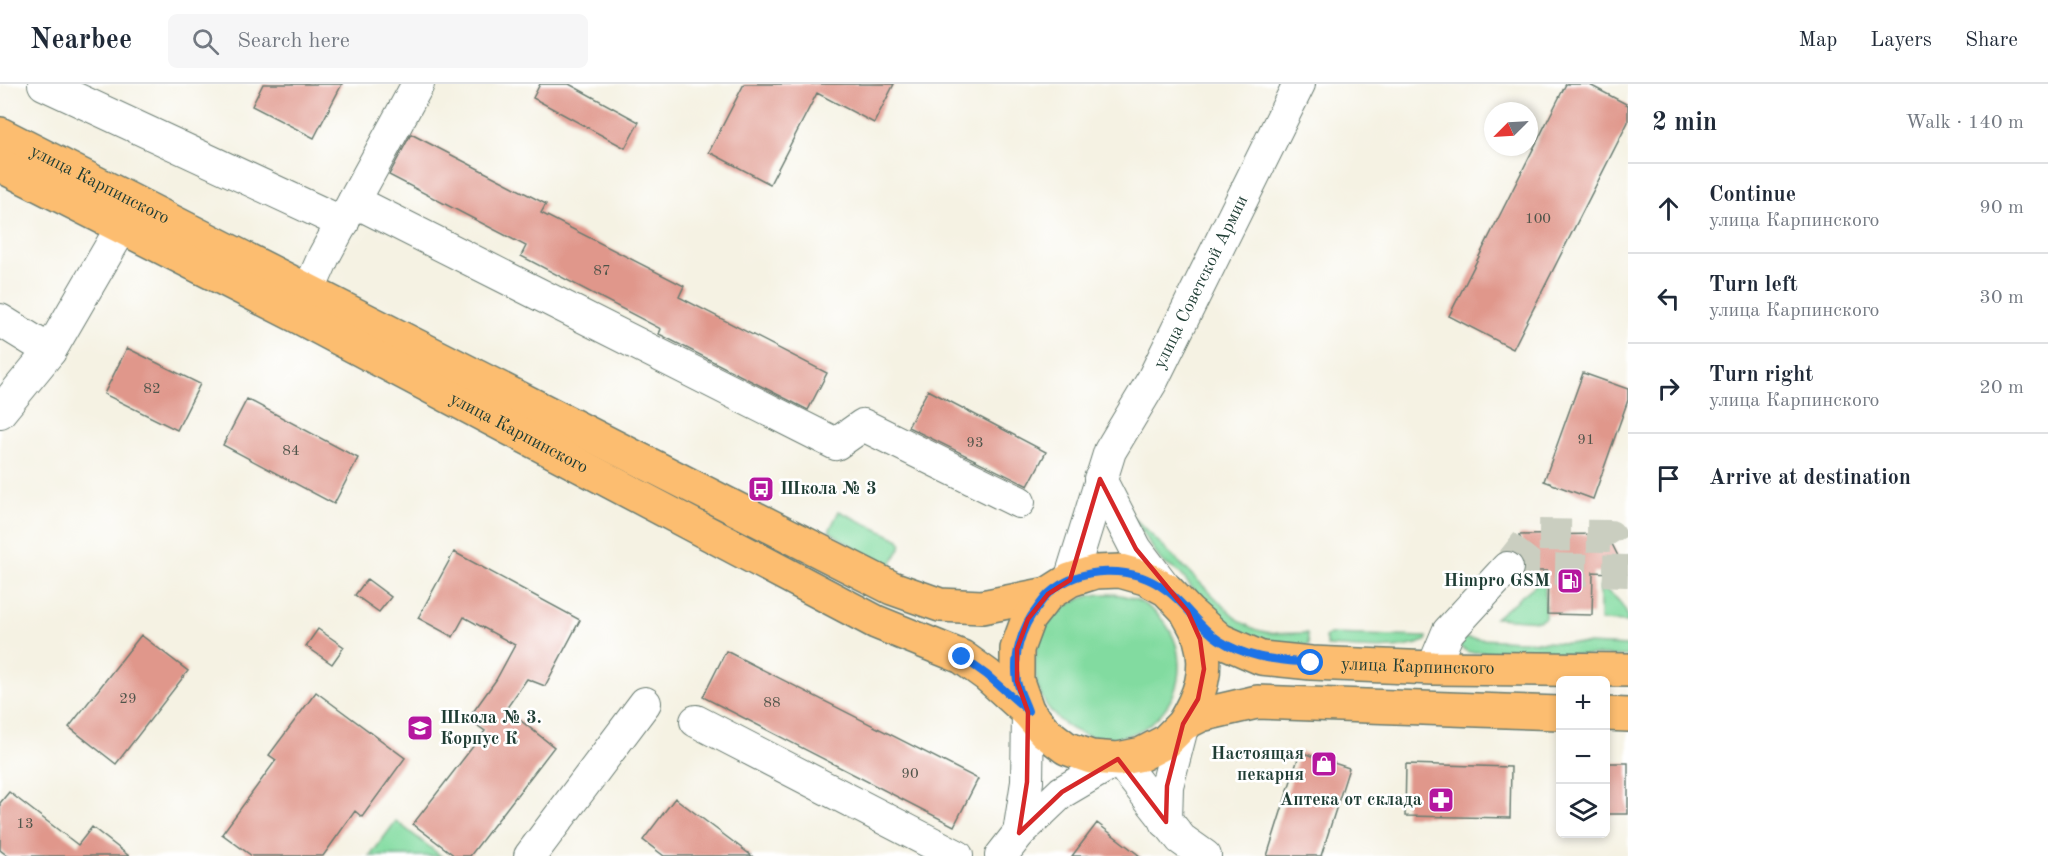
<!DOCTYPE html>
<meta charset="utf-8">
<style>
body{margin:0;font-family:"Old Standard TT",serif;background:#f6f6f7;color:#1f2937}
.controls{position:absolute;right:18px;bottom:18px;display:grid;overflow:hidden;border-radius:9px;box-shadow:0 3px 9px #0003}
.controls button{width:54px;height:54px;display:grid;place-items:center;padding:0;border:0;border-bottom:2px solid #e0e1e3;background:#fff;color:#1f2937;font:30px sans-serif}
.compass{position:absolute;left:1484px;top:18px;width:54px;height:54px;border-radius:50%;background:#fff;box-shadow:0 3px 9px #0003;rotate:246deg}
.stop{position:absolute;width:18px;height:18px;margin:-14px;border:4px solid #1a73e8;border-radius:50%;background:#fff}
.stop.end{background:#1a73e8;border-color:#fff;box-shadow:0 2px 6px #0008}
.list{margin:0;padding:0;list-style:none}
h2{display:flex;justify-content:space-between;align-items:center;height:78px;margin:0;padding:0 24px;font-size:26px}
h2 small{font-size:20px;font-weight:400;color:#747a83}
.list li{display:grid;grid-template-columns:39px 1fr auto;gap:18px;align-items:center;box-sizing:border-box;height:90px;padding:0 24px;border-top:2px solid #e0e1e3}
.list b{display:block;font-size:22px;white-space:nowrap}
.list p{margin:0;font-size:20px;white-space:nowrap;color:#747a83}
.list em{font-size:20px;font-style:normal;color:#747a83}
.icon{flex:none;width:33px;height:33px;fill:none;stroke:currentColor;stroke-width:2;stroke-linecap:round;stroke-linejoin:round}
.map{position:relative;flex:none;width:1628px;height:772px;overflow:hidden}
header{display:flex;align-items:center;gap:36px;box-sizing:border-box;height:84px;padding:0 30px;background:#fff;border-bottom:2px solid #e0e1e3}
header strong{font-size:28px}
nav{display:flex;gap:33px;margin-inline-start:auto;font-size:21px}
.search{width:420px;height:54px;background:#f6f6f7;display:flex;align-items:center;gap:15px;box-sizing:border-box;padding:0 21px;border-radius:9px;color:#747a83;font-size:22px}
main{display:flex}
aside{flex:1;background:#fff}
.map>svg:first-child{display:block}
.green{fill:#82dba0;stroke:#508c6a;stroke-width:1.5}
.building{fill:#e0978b}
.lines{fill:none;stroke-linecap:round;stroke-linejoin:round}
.minor-tunnel{stroke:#cacec0;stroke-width:32;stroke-dasharray:32 16;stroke-linecap:butt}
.minor-casing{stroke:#6a7c71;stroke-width:34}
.major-casing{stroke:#6a7c71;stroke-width:36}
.minor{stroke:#fff;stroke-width:32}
.major{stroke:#fcbd6f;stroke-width:33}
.route{stroke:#1a73e8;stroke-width:8}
.marked{fill:none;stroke:#d62828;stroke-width:4.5;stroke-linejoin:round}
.labels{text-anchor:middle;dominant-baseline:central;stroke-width:5;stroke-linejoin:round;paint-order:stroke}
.number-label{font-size:15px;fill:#4f544a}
.street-label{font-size:18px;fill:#1f3d34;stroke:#fff}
.poi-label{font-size:18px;font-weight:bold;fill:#1f3d34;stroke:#fff;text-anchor:end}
</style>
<header>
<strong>Nearbee</strong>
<div class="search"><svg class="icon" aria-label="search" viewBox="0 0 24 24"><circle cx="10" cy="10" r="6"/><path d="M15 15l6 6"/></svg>Search here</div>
<nav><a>Map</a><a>Layers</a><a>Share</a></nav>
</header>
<main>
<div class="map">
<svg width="1628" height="772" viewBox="0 0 1628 772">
<rect width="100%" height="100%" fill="#fff"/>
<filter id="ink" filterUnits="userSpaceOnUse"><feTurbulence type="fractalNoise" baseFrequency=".0167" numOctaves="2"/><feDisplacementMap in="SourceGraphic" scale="12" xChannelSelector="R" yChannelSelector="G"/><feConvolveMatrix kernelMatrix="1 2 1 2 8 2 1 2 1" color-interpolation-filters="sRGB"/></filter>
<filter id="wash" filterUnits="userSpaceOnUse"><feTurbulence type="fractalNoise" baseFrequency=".008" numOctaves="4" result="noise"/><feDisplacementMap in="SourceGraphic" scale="24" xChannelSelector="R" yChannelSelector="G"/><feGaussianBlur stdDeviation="1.35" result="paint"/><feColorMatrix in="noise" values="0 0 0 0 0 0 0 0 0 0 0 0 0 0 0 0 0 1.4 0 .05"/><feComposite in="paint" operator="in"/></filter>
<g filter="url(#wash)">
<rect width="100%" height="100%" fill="#f5f2e3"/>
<!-- green -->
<path class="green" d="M839,427L898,455L902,460L888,486L829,447Z
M1132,432L1236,534C1260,553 1277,549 1307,549L1309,561L1266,559L1232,547L1212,528L1180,489L1161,477Z
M1545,493V534L1539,537L1495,534Z
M1600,502C1613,510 1628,522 1628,538L1600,537Z
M1035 582a72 72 0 1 1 144 0a72 72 0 1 1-144 0Z
M1330,550L1427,553L1426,557C1394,569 1361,564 1327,562L1325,553Z
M1458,554L1628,562V572L1468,568L1455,560Z
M396,737L441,772H370Z"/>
<g id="blocks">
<!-- building -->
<path class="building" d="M263,0H342L314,54L252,22Z
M540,0H569L639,38L625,64L533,14Z
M744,0H894L874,39L817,9L770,100L709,68Z
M1566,0H1588L1628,21V38L1513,265L1449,232Z
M411,50L546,120L541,129L684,202L679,213L827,289L808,326L659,250L661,245L521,172L526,162L389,91Z
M127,264L200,300L177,346L104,310Z
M1583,289L1628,305V316L1593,415L1544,397Z
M928,306L1046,368L1028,402L908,343Z
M247,315L358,374L334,420L223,361Z
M1607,450L1627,490L1593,488L1592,531L1547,530L1548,487H1535L1519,451Z
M454,468L580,536L545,602L527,595L506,625L554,663L470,772H455L413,740L485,647L468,635L496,596L515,561L464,533L453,553L418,534Z
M367,495L391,513L379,528L355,511Z
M318,545L344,563L332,580L306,562Z
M141,551L188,587L116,680L69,643Z
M726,567L978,695L954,742L703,613Z
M316,608L405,674L362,733L355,727L323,772H252L222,750L276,676L269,671Z
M1300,668L1349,684L1321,772H1267Z
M1605,679H1628V730H1605Z
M1406,680L1511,683L1510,734L1405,732Z
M9,708L78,761L92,743L129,772H8L0,766V719Z
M675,714L752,772H664L643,756Z
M1097,739L1140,772H1072Z"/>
</g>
</g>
<g filter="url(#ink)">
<use href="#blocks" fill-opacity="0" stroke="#6a7c71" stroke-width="1.5"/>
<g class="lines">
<!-- minor-tunnel -->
<path class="minor-tunnel" d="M1507,484L1533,451L1610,452L1628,481
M1507,484L1628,487"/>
<!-- minor casing -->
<g class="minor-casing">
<g id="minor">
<path d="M44,0L343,139"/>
<path d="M354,117L836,360L863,341L1019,418"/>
<path d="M298,231L324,172L418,0"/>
<path d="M0,236L50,267"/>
<path d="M0,328L50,267L122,143"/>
<path d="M1100,395L1136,465L1167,506"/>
<path id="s1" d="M1070,496L1110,367L1152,297L1299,0"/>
<path d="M1433,584L1448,548L1507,484"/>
<path d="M696,637L957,772"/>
<path d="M1166,738L1167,702L1183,640"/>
<path d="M1019,749L1027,698L1028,628"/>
<path d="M530,772L645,619"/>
<path d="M1001,772L1019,749L1062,708L1118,675L1181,755L1205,772"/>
</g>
</g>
<!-- major casing -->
<g class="major-casing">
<g id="major">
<path id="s2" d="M0,50L892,504L940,521L982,523L1048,510"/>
<path id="s3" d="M0,81L297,232L876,538L962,573L987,591L1028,628L1045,648L1066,664L1091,673L1118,675L1142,670L1165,658L1183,640L1201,631L1257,618L1560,629"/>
<path id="s4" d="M1028,628L1017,597V565L1028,535L1048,510L1070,496L1095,488L1120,487L1145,494L1167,506L1188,528L1220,556L1261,574L1311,579L1433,584L1628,586"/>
<path d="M1606,630L1628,631"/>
<path d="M1183,640C1199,613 1210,588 1200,555C1198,547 1192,538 1188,530"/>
</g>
</g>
<!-- minor -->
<use href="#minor" class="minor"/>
<!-- major -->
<use href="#major" class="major"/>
</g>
</g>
<g class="lines" filter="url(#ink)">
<!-- route -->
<path class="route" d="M962,573L987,591L1028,627C1025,618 1019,607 1017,597C1013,573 1021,544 1037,524C1040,520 1044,514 1048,510C1080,481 1133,481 1166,506C1186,520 1199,543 1219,556C1248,575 1279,576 1311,579"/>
</g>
<!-- marked area -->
<path class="marked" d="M1100,395L1136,465L1188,528L1200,555L1204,585L1198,615L1183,640L1167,702L1166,738L1118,675L1062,708L1019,749L1027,698L1028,628L1017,597V565L1028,535L1048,510L1070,496Z"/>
<!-- icons -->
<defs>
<g id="bus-square" transform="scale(1.35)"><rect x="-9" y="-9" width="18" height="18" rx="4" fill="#b5179e" stroke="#fff"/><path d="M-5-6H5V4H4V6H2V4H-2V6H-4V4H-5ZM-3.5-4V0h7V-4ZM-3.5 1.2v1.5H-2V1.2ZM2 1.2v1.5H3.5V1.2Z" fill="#fff"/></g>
<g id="fuel-square" transform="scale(1.35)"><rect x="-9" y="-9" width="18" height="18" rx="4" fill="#b5179e" stroke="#fff"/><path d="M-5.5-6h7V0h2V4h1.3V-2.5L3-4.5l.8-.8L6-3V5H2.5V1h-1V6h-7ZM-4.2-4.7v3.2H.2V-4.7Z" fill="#fff"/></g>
<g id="school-square" transform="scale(1.35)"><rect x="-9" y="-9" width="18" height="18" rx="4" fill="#b5179e" stroke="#fff"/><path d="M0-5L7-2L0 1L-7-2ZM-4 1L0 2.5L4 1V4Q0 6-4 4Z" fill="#fff"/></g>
<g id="shop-square" transform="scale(1.35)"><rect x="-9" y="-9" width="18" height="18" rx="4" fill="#b5179e" stroke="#fff"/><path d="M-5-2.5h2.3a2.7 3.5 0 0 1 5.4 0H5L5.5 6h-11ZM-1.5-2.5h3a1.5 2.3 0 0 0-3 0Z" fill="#fff"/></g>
<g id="pharmacy-square" transform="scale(1.35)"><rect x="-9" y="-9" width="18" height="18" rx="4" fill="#b5179e" stroke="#fff"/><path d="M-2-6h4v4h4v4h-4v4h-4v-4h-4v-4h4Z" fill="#fff"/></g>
</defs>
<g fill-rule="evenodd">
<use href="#bus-square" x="761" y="405"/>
<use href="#fuel-square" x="1570" y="497"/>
<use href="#school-square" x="420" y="644"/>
<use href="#shop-square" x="1324" y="680"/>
<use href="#pharmacy-square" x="1441" y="716"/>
</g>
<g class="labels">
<!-- number labels -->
<g class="number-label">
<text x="1538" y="135">100</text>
<text x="602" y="187">87</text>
<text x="152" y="305">82</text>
<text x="1586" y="356">91</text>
<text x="975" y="359">93</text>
<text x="291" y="367">84</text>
<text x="128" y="615">29</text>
<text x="772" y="619">88</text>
<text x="910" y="690">90</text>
<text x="25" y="740">13</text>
</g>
<!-- street labels -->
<g class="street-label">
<text stroke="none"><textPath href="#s2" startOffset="112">улица Карпинского</textPath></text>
<text stroke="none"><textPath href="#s1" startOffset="327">улица Советской Армии</textPath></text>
<text stroke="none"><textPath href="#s3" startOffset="584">улица Карпинского</textPath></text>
<text stroke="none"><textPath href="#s4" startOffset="532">улица Карпинского</textPath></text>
</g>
<!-- poi labels -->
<g class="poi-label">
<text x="780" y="405" text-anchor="start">Школа № 3</text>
<text x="1550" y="497">Himpro GSM</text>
<text x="440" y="634" text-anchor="start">Школа № 3.<tspan x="440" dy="21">Корпус К</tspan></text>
<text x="1304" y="670">Настоящая<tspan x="1304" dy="21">пекарня</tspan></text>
<text x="1422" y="716">Аптека от склада</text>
</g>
</g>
</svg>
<div class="controls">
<button>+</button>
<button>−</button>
<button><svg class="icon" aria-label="layers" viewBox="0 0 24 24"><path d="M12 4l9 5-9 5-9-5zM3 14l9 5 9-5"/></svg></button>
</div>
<svg class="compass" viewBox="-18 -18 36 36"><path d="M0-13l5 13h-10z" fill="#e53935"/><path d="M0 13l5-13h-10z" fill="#747a83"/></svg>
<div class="stop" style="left:1311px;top:579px"></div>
<div class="stop end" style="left:962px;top:573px"></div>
</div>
<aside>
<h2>2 min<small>Walk · 140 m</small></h2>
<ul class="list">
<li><svg class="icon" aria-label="ahead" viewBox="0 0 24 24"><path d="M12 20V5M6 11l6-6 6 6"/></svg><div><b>Continue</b><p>улица Карпинского</p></div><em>90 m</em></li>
<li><svg class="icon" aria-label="left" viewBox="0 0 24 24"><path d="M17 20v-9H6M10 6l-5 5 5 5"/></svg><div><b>Turn left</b><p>улица Карпинского</p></div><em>30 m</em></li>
<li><svg class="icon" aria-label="right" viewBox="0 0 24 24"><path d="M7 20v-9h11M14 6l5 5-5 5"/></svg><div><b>Turn right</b><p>улица Карпинского</p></div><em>20 m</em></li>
<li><svg class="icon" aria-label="arrive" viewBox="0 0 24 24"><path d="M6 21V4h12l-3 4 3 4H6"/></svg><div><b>Arrive at destination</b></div></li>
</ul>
</aside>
</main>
